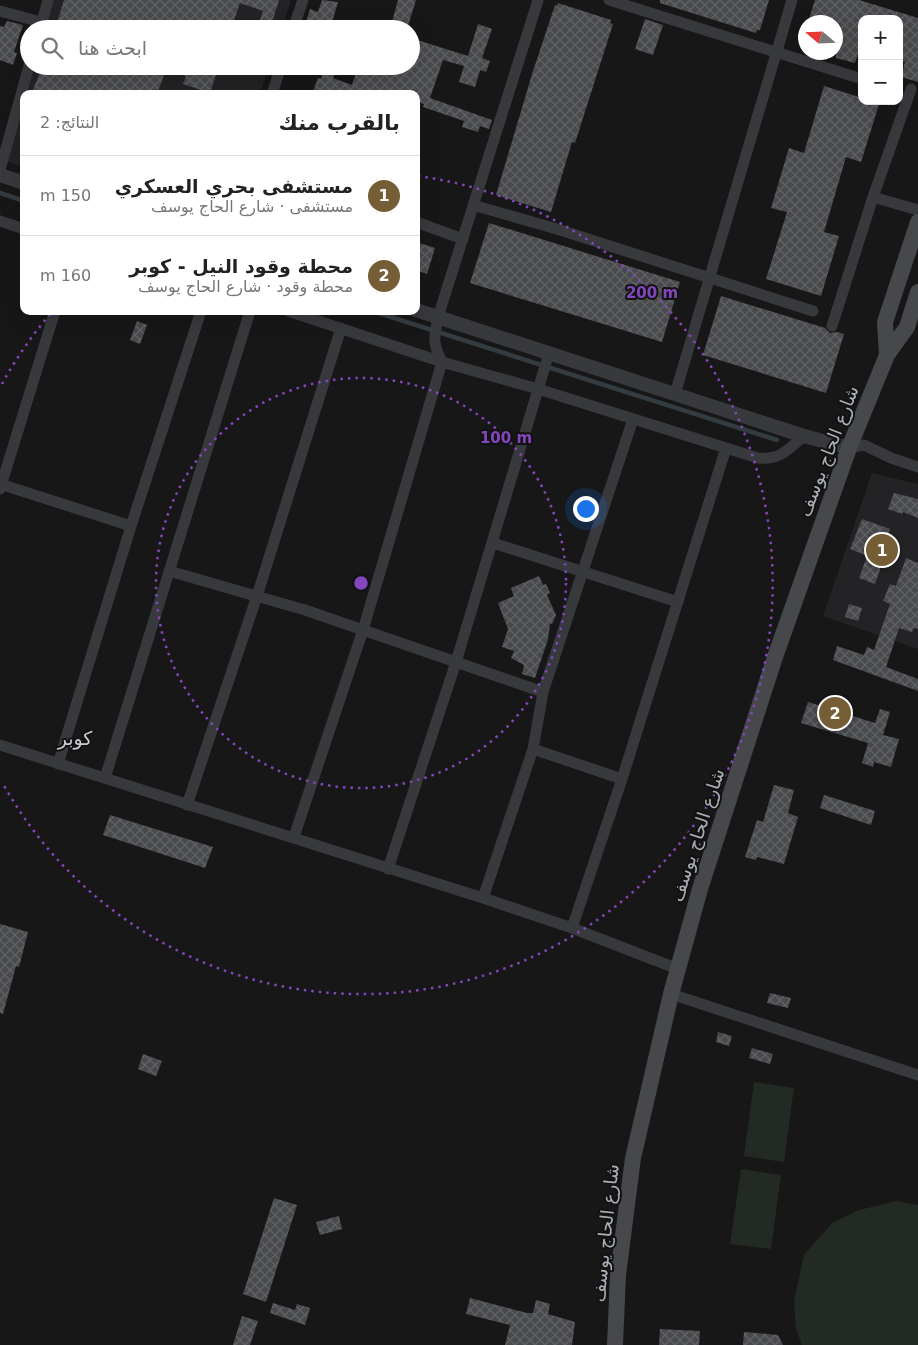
<!DOCTYPE html>
<html lang="ar">
<meta charset="utf-8">
<style>
body{margin:0;font-family:"DejaVu Sans",Vazirmatn,sans-serif;background:#f6f6f6;color:#222;direction:rtl}
.controls{position:absolute;right:15px;top:15px;display:grid;overflow:hidden;border-radius:10px;box-shadow:0 5px 20px #0002}
.controls button{width:45px;height:45px;display:grid;place-items:center;padding:0;border:0;border-bottom:1px solid #e0e0e0;background:#fff;color:#222;font:25px sans-serif}
.compass{position:absolute;left:798px;top:15px;width:45px;height:45px;border-radius:50%;background:#fff;box-shadow:0 5px 20px #0002;rotate:289deg}
.you{position:absolute;left:585px;top:508px;width:18px;height:18px;margin:-12px;border:4px solid #fff;border-radius:50%;background:#1a73e8;box-shadow:0 0 0 8px #1a73e833}
.badge{display:grid;place-items:center;width:32px;height:32px;border-radius:50%;background:#755d35;color:#fff;font-size:16px;font-weight:700}
.pin{position:absolute;translate:-50% -50%;border:2px solid #fff;box-shadow:0 1px 5px #0006}
.list{margin:0;padding:0;list-style:none}
h2{display:flex;justify-content:space-between;align-items:center;height:65px;margin:0;padding:0 20px;font-size:21px}
h2 small{font-size:16px;font-weight:400;color:#767676}
.list li{display:grid;grid-template-columns:32px 1fr auto;gap:15px;align-items:center;box-sizing:border-box;height:80px;padding:0 20px;border-top:1px solid #e0e0e0}
.list b{display:block;font-size:19px;white-space:nowrap}
.list p{margin:0;font-size:16px;white-space:nowrap;color:#767676}
.list em{font-size:16px;font-style:normal;color:#767676}
.icon{flex:none;width:28px;height:28px;fill:none;stroke:currentColor;stroke-width:2;stroke-linecap:round;stroke-linejoin:round}
.map{position:relative;flex:none;width:918px;height:1345px;overflow:hidden;direction:ltr}
.search{position:absolute;background:#fff;box-shadow:0 5px 20px #0002;left:20px;top:20px;width:400px;height:55px;display:flex;align-items:center;gap:12px;box-sizing:border-box;padding:0 18px;border-radius:28px;color:#767676;font-size:19px}
.panel{position:absolute;background:#fff;box-shadow:0 5px 20px #0002;left:20px;top:90px;width:400px;height:225px;border-radius:10px;direction:rtl}
.map>svg:first-child{display:block}
.built{fill:#232325}
.pitch{fill:#232a24}
.lines{fill:none;stroke-linecap:round;stroke-linejoin:round}
.stream{stroke:#333c41;stroke-width:4.5}
.building{fill:url(#building-cross-hatch)}
.minor{stroke:#38393d;stroke-width:11}
.tertiary{stroke:#38393d;stroke-width:14}
.secondary{stroke:#46484c;stroke-width:16}
.ring{fill:none;stroke:#8446bd;stroke-width:2.5;stroke-dasharray:2.5 5}
.labels{text-anchor:middle;dominant-baseline:central;stroke-width:4;stroke-linejoin:round;paint-order:stroke}
.street-label{font-size:18px;fill:#aaafb6;stroke:#121213}
.neighbourhood-label{font-size:19px;fill:#cbcdd3;stroke:#121213}
.centre{fill:#8446bd;stroke:#121213;stroke-width:2.5}
.ring-label{font-size:15px;text-anchor:middle;font-weight:bold;fill:#8446bd;stroke:#121213;stroke-width:4;stroke-linejoin:round;paint-order:stroke}
</style>
<div class="map">
<svg width="918" height="1345" viewBox="0 0 918 1345">
<defs>
<pattern id="building-cross-hatch" width="8" height="8" patternUnits="userSpaceOnUse" patternTransform="scale(1.25)"><rect width="8" height="8" fill="#494a4d"/><path d="M0 0l8 8M0 8l8-8" fill="none" stroke="#616264"/></pattern>
</defs>
<rect width="100%" height="100%" fill="#171718"/>
<!-- built -->
<path class="built" d="M52,0H291L282,29H43Z
M30,66H269L260,94H24V167L0,159Z
M872,473L918,484V649L823,616Z"/>
<!-- pitch -->
<path class="pitch" d="M754,1082L794,1088L784,1162L744,1156Z
M741,1169L781,1175L771,1249L730,1244Z
M897,1201L918,1205V1345H802L796,1329L794,1301L804,1255L832,1223L859,1210Z"/>
<g class="lines">
<!-- stream -->
<path class="stream" d="M0,193L24,201
M372,311L777,440"/>
</g>
<!-- building -->
<path class="building" d="M64,0H279L270,29L258,25L263,11L240,3L231,29H55Z
M322,0L338,2L330,29L306,22L310,9L318,12Z
M398,0H416L407,29H390Z
M660,0H769L760,30H757L756,33L660,3Z
M815,0H859L918,18V82L901,77L905,62L899,60V19H862V41L855,63L836,58V22H808Z
M558,3L611,20L610,23L613,24L575,143L572,142L551,212L496,195L533,71L555,5L557,6Z
M645,19L663,25L653,55L635,49Z
M7,21L23,25L14,52L17,53L13,65L0,60V26L4,27Z
M478,24L492,29L482,58L490,61L486,72L480,70L475,87L459,82L464,66L443,60L430,98L492,120L489,129L480,126L478,132L462,127L464,121L423,107L424,104L416,101V94H312L318,78L321,79L325,66H337L333,78L352,85L358,66L385,73L386,69L397,73L399,66H411V38L468,56Z
M43,66H219L210,93L183,84L186,76L166,70L157,94H31Z
M824,86L862,98V101H880L861,162L846,157L824,232L839,236L821,296L766,279L787,212L771,208L789,148L804,153Z
M489,223L680,282L662,342L470,283Z
M416,242L435,248L427,274L416,270Z
M721,296L825,328L830,333L837,332L844,334L826,393L703,355Z
M137,321L147,325L140,344L130,340Z
M894,493L918,499V518L903,512L902,514L888,509Z
M862,519L890,529L886,539L890,541L875,584L859,578L867,556L850,549Z
M906,558L918,563V629L914,628L912,632L899,628L886,667L918,679V691L833,660L837,646L864,655L867,647L874,650L890,604L883,601L890,584L896,586Z
M539,576L543,585L546,584L550,593L547,595L556,615L552,624H550L548,639L535,678L522,674L524,665L511,658L514,651L502,647L508,629L498,603L514,596L511,588Z
M849,604L862,608L858,621L845,617Z
M808,702L875,723L880,709L890,712L883,735L899,739L891,767L874,762L873,767L862,763L868,743L801,723Z
M774,785L794,790L788,813L798,817L784,864L757,857L756,860L745,857L757,820L763,822Z
M824,795L875,811L871,825L820,808Z
M110,815L213,847L205,868L103,835Z
M0,924L28,932L19,967L16,966L3,1014L0,1013Z
M770,993L791,998L788,1008L767,1003Z
M718,1032L732,1036L729,1046L716,1042Z
M752,1048L773,1054L770,1064L749,1058Z
M143,1054L162,1061L156,1076L138,1069Z
M274,1198L297,1205L266,1302L243,1294Z
M339,1216L342,1229L320,1235L316,1222Z
M470,1298L527,1313H533L536,1300L550,1304L548,1314L575,1322L572,1345H505L510,1325L466,1314Z
M273,1303L295,1310L297,1304L310,1308L305,1325L270,1313Z
M242,1316L258,1321L250,1345H233Z
M660,1329L700,1331L699,1345H659Z
M744,1332L778,1335L783,1345H743Z"/>
<g class="lines">
<!-- minor -->
<path class="minor" d="M609,0L862,79
M0,11L41,22
M40,29L48,0
M293,29L303,0
M272,94L281,66
M0,170L29,66
M873,197L918,210
M473,205L560,230L813,311
M0,221L24,229
M416,222L463,239
M288,311L442,362L538,389L758,458C781,460 787,450 804,436
M832,326L873,197L911,89
M675,394L792,0
M849,448L864,445L891,458L918,467
M0,484L131,526
M0,489L55,311
M493,543L678,602
M169,571L305,610L543,692
M0,745L483,898L572,928L678,969
M533,749L622,779
M58,764L131,526L201,311
M105,778L250,311
M187,805L257,596L341,328
M294,837L363,630L442,362C432,342 434,338 438,317L538,0
M388,869L456,662L549,353
M483,898L533,749L543,692L633,419
M572,928L622,779L726,448
M671,994L918,1075"/>
<!-- tertiary -->
<path class="tertiary" d="M0,175L24,183
M416,310L804,436L849,448"/>
<!-- secondary -->
<path class="secondary" d="M887,355L885,322L918,222
M615,1345L618,1275L633,1158L671,994L700,889L775,657L849,448L887,355L907,327L918,292"/>
</g>
<!-- distance rings -->
<g class="ring">
<circle cx="361" cy="583" r="205"/>
<path d="M2 384A411 411 0 0 1 51 313M418 176A411 411 0 1 1 2 782"/>
</g>
<g class="labels">
<!-- street labels -->
<g class="street-label">
<text transform="translate(828 451) rotate(-69)">شارع الحاج يوسف</text>
<text transform="translate(697 835) rotate(-72)">شارع الحاج يوسف</text>
<text transform="translate(605 1233) rotate(-84)">شارع الحاج يوسف</text>
</g>
<!-- neighbourhood labels -->
<g class="neighbourhood-label">
<text x="75" y="738">كوبر</text>
</g>
</g>
<circle cx="361" cy="583" r="8" class="centre"/>
<g class="ring-label">
<text x="652" y="298">200 m</text>
<text x="506" y="443">100 m</text>
</g>
</svg>
<div class="controls">
<button>+</button>
<button>−</button>
</div>
<svg class="compass" viewBox="-18 -18 36 36"><path d="M0-13l5 13h-10z" fill="#e53935"/><path d="M0 13l5-13h-10z" fill="#767676"/></svg>
<div class="you"></div>
<div class="pin badge" style="left:882px;top:550px">1</div>
<div class="pin badge" style="left:835px;top:713px">2</div>
<div class="search"><svg class="icon" aria-label="search" viewBox="0 0 24 24"><circle cx="10" cy="10" r="6"/><path d="M15 15l6 6"/></svg>ابحث هنا</div>
<section class="panel">
<h2>بالقرب منك<small>النتائج: 2</small></h2>
<ul class="list">
<li><span class="badge">1</span><div><b>مستشفى بحري العسكري</b><p>مستشفى · شارع الحاج يوسف</p></div><em>150 m</em></li>
<li><span class="badge">2</span><div><b>محطة وقود النيل - كوبر</b><p>محطة وقود · شارع الحاج يوسف</p></div><em>160 m</em></li>
</ul>
</section>
</div>
